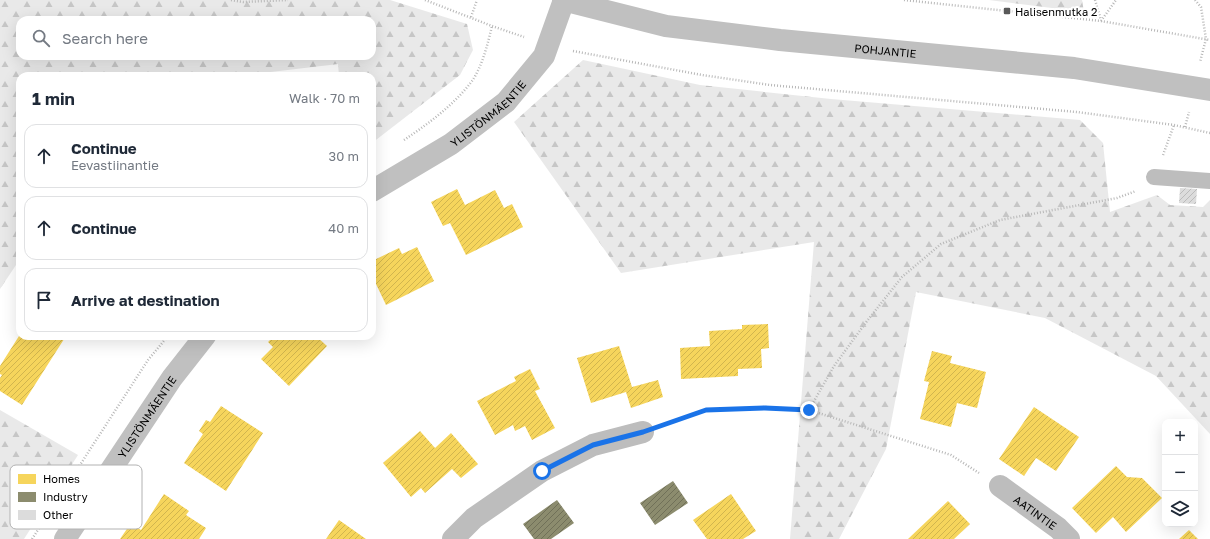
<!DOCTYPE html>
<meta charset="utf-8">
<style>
body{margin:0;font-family:"Golos Text",sans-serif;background:#f2f2f3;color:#1f2937}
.controls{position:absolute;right:12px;bottom:12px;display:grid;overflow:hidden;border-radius:8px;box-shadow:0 4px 16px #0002}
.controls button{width:36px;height:36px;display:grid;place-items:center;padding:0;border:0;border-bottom:1px solid #e0e1e3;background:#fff;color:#1f2937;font:20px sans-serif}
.stop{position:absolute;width:12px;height:12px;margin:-9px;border:3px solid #1a73e8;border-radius:50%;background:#fff}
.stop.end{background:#1a73e8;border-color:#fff;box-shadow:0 1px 4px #0008}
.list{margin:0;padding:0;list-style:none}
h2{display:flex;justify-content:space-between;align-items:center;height:52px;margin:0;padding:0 16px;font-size:17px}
h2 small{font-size:13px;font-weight:400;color:#747a83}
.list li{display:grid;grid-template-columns:26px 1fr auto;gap:12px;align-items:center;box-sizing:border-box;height:64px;margin:0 8px 8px;padding:0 8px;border:1px solid #e0e1e3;border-radius:12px}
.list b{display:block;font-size:15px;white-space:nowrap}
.list p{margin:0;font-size:13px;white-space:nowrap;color:#747a83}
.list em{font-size:13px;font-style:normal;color:#747a83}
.icon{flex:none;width:22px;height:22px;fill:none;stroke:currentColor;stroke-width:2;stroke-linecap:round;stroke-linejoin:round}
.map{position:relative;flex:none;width:1210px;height:539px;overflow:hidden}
.search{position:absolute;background:#fff;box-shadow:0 4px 16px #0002;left:16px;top:16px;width:360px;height:44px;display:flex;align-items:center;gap:10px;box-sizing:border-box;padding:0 14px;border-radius:12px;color:#747a83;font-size:15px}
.panel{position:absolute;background:#fff;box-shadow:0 4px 16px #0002;left:16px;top:72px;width:360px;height:268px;border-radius:12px}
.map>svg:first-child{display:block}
.forest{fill:url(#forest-firs);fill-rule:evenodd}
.homes{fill:url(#homes-hatch)}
.industry{fill:url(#industry-hatch)}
.building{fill:url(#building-hatch)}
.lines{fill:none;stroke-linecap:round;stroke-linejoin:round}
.path{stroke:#b8b8b8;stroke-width:2.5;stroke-dasharray:1 2;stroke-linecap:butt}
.lane{stroke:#bdbdbd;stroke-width:16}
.street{stroke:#bdbdbd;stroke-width:22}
.secondary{stroke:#c0c0c0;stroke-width:22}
.route{stroke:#1a73e8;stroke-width:5}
.poi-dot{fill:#595959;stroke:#fff;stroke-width:1.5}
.labels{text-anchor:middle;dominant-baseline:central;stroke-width:4;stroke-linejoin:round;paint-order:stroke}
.poi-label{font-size:11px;fill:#000;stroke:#fff;text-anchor:start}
.street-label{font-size:11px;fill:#000;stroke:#fff}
.key{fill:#fff;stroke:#b2b2b2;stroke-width:1}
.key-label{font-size:11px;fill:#000}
</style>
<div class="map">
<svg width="1210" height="539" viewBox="0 0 1210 539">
<defs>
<pattern id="forest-firs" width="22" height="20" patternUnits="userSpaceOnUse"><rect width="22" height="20" fill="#e9e9e9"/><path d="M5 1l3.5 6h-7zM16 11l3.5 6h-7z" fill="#c6c6c6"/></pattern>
<pattern id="homes-hatch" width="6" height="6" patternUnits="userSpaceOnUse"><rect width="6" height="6" fill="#f6d55c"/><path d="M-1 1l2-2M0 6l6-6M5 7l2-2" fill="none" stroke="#d1b54e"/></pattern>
<pattern id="industry-hatch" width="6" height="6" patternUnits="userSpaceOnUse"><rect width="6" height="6" fill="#8c8c6e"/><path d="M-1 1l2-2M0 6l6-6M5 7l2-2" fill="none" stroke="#707058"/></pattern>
<pattern id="building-hatch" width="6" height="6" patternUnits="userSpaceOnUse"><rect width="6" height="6" fill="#dcdcdc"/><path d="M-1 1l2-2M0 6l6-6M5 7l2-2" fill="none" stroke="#bbb"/></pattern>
</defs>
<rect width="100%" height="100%" fill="#fff"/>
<!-- forest -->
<path class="forest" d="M0,0H390L467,24L473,50L460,75L372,143V76H339L338,64L236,76H20V259L0,289ZM20,20H372V56H20Z
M989,0H1082L1084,12Z
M583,60L700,85L831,99L1080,120L1103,143L1110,212L1157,195L1170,205L1203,207L1210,200V434L1156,376L1045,318L916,292L886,449L839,539H790L814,242L621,273L514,122Z
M0,410L78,455L24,539H0Z"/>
<!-- homes -->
<path class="homes" d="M457,189L465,205L495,190L504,208L512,204L523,227L466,255L450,223L443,226L431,202Z
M417,247L434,281L386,305L376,284L372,286V261L399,248L402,254Z
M768,324L769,348L761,349L762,368L738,369V376L681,379L680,348L710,346L709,331L742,329V325Z
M19,336H66L22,405L0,391V378L2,375L0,374V366Z
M274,336H316L327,346L289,386L261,359L273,347L268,342Z
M619,346L632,387L658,380L663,397L631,408L626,392L591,403L577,358Z
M932,351L952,356L950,363L986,372L977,408L957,403L951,427L920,419L929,382L924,381Z
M530,369L540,389L535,391L555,428L532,440L525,426L515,431L513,425L495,435L477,401L516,381L514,377Z
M221,406L263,433L226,491L184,463L203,434L199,431L206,420L210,422Z
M1034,407L1079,437L1056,471L1036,458L1024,476L999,459Z
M420,431L435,448L451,433L478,464L461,478L452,469L425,493L421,488L411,497L383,463Z
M1116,466L1127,477L1142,478L1162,498L1126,532L1113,517L1096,533L1072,508Z
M164,494L189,511L186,515L206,528L199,539H120L131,523L141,530Z
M731,494L756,531L743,539H707L693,520Z
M948,501L970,524L954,539H908Z
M339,520L366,539H326Z
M1189,530L1198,539H1179Z"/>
<!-- industry -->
<path class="industry" d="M673,481L688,503L655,525L640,503Z
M557,500L574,523L551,539H534L523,524Z"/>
<!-- building -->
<path class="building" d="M1180,188L1197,189L1196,204L1179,203Z"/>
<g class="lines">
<!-- path -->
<path class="path" d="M231,0L243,2L288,0
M425,0L492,26L524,37
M904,0L1101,21L1210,40
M1095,0L1101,20
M1195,0L1201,7L1206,39L1200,62
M471,17L477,0
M1101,21L1116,0
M573,51L702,75L770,85L1077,112L1174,125L1210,133
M1185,127L1189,112
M404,140C428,124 454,105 472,81C482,67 488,43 492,26
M1163,155L1174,125
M809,410L834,366L867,321L902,277L941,244L1000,220L1117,198L1136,191
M666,424L705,410L765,407L809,410L951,455L979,473
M32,539L148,360L168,336"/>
<!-- lane -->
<path class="lane" d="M1154,177L1210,181"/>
<!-- street -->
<g class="street">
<path id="s1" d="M1000,486L1058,528L1069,539"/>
<path d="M453,539L474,518L542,471L593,445L643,432"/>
</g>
<!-- secondary -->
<g class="secondary">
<path id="s2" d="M563,0L666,26L780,40L1074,68L1210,90"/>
<path id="s3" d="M372,191L451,144L506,102L544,56L564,0"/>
<path id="s4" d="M65,539L172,378L205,336"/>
</g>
</g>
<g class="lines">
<!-- route -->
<path class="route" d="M542,471L593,445L643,432L706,410L765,408L809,410"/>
</g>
<!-- markers -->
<rect class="poi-dot" x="1003" y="7" width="8" height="8" rx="2"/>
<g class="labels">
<!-- poi labels -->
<g class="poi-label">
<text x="1015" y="11">Halisenmutka 2</text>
</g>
<!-- street labels -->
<g class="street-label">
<text stroke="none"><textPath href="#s2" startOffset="327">POHJANTIE</textPath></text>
<text stroke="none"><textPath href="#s3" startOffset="140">YLISTÖNMÄENTIE</textPath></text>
<text stroke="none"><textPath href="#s4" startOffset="147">YLISTÖNMÄENTIE</textPath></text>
<text stroke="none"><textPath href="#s1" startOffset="44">AATINTIE</textPath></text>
</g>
</g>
<!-- legend -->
<rect x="10" y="465" width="132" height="64" rx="6" class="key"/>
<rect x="18" y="474" width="18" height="10" fill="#f6d55c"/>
<rect x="18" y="492" width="18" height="10" fill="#8c8c6e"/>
<rect x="18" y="510" width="18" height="10" fill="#dcdcdc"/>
<g class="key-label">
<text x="43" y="483">Homes</text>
<text x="43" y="501">Industry</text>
<text x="43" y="519">Other</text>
</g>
</svg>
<div class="controls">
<button>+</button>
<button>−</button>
<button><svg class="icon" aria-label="layers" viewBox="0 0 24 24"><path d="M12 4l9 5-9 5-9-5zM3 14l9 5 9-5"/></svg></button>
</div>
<div class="stop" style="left:542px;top:471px"></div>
<div class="stop end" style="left:809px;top:410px"></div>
<div class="search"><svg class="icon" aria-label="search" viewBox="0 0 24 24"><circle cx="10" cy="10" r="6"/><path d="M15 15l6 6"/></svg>Search here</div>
<section class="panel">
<h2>1 min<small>Walk · 70 m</small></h2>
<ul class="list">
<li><svg class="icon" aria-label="ahead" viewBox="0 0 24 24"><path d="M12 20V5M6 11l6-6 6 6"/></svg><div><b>Continue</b><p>Eevastiinantie</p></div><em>30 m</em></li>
<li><svg class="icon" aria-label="ahead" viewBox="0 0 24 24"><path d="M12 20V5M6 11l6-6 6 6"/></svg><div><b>Continue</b></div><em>40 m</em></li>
<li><svg class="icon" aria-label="arrive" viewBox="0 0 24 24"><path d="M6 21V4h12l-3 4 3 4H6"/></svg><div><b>Arrive at destination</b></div></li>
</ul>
</section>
</div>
